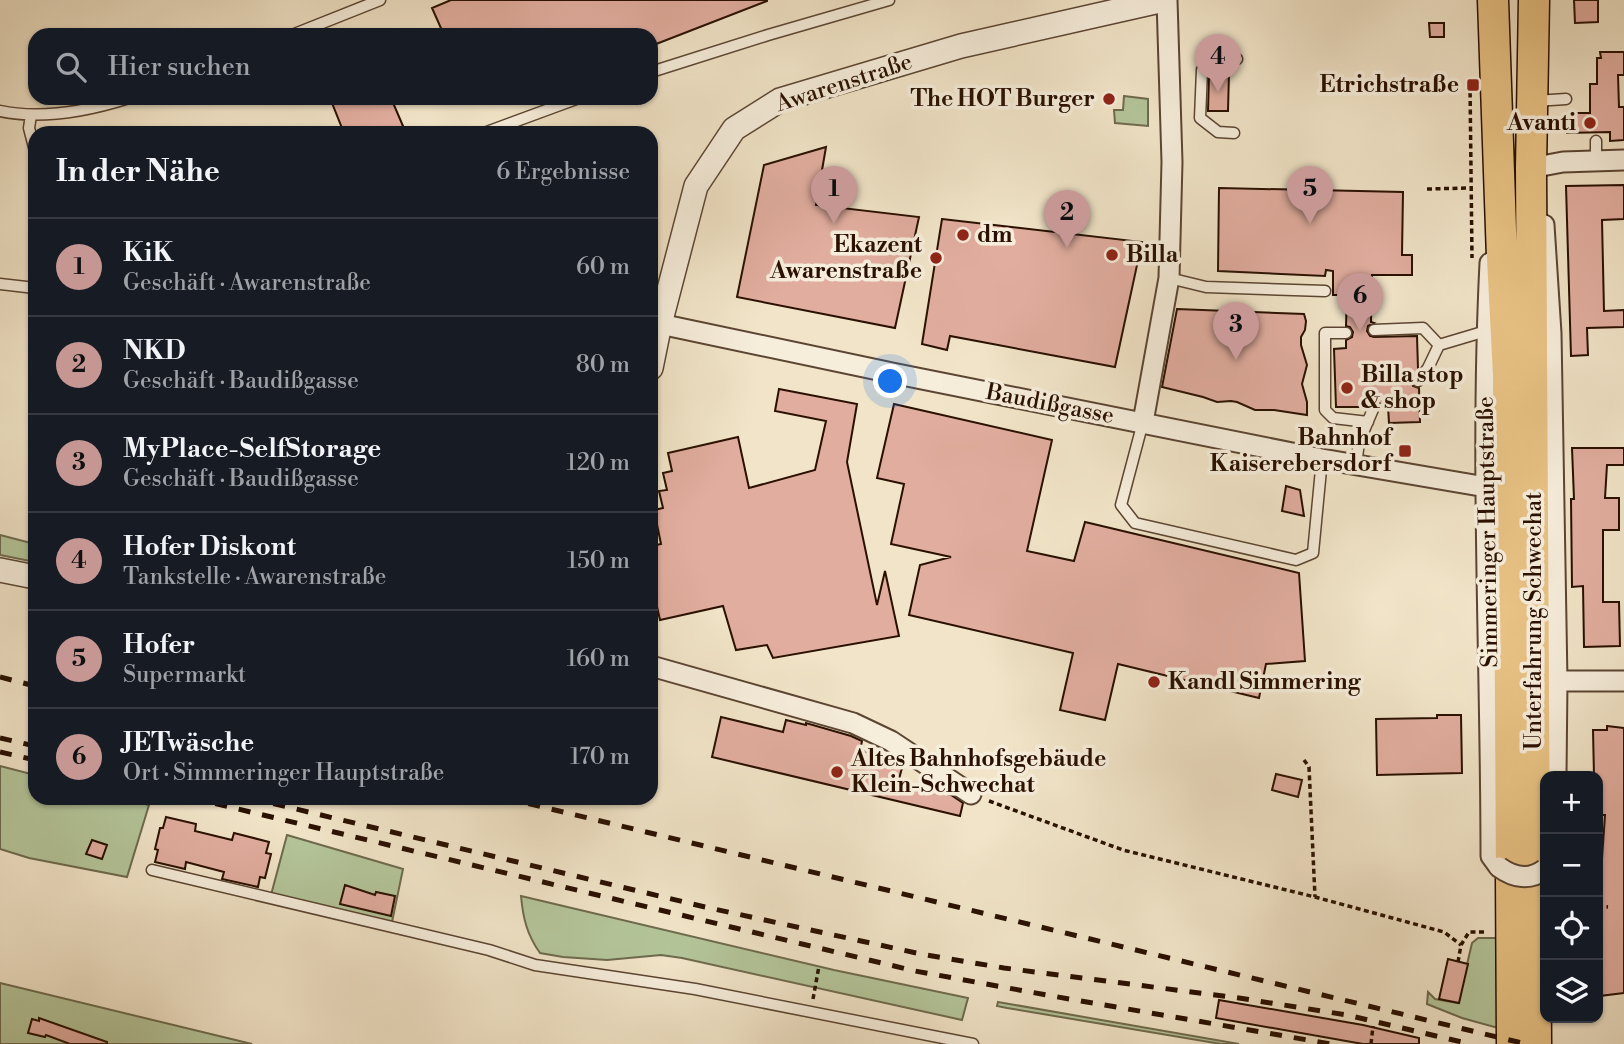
<!DOCTYPE html>
<html lang="de">
<meta charset="utf-8">
<style>
body{margin:0;font-family:"Libre Bodoni",serif;background:#20242c;color:#f1f3f6}
.controls{position:absolute;right:21px;bottom:21px;display:grid;overflow:hidden;border-radius:14px;box-shadow:0 2px 5px #0004}
.controls button{width:63px;height:63px;display:grid;place-items:center;padding:0;border:0;border-bottom:2px solid #363941;background:#171b24;color:#f1f3f6;font:35px sans-serif}
.you{position:absolute;left:891px;top:382px;width:24px;height:24px;margin:-18px;border:5px solid #fff;border-radius:50%;background:#1a73e8;box-shadow:0 0 0 10px #1a73e833}
.badge{display:grid;place-items:center;width:46px;height:46px;border-radius:50%;background:#c59692;color:#111;font-size:23px;font-weight:700}
.pin{position:absolute;translate:-50% -58px;filter:drop-shadow(0 2px 4px #0008)}
.pin::after{content:'';position:absolute;top:37px;width:24px;height:21px;background:inherit;clip-path:polygon(0 0,100% 0,50% 100%)}
.list{margin:0;padding:0;list-style:none}
h2{display:flex;justify-content:space-between;align-items:center;height:91px;margin:0;padding:0 28px;font-size:30px}
h2 small{font-size:23px;font-weight:400;color:#9ea1a6}
.list li{display:grid;grid-template-columns:46px 1fr auto;gap:21px;align-items:center;box-sizing:border-box;height:98px;padding:0 28px;border-top:2px solid #363941}
.list b{display:block;font-size:26px;white-space:nowrap}
.list p{margin:0;font-size:23px;white-space:nowrap;color:#9ea1a6}
.list em{font-size:23px;font-style:normal;color:#9ea1a6}
.icon{flex:none;width:38px;height:38px;fill:none;stroke:currentColor;stroke-width:2;stroke-linecap:round;stroke-linejoin:round}
.map{position:relative;flex:none;width:1624px;height:1044px;overflow:hidden}
.search{position:absolute;background:#171b24;box-shadow:0 2px 5px #0004;left:28px;top:28px;width:630px;height:77px;display:flex;align-items:center;gap:18px;box-sizing:border-box;padding:0 24px;border-radius:21px;color:#9ea1a6;font-size:26px}
.panel{position:absolute;background:#171b24;box-shadow:0 2px 5px #0004;left:28px;top:126px;width:630px;height:679px;border-radius:21px}
.map>svg:first-child{display:block}
.green{fill:#b4c59a;stroke:#6e6a4d;stroke-width:2}
.building{fill:#e1ad9f;stroke:#291000;stroke-width:2}
.lines{fill:none;stroke-linecap:round;stroke-linejoin:round}
.service-casing{stroke:#5b4532;stroke-width:13}
.minor-casing{stroke:#5b4532;stroke-width:23}
.tertiary-casing{stroke:#5b4532;stroke-width:26}
.primary-casing{stroke:#291000;stroke-width:33}
.path{stroke:#291000;stroke-width:3.5;stroke-dasharray:5 3.5;stroke-linecap:butt}
.service{stroke:#f6eddb;stroke-width:10}
.minor{stroke:#f6eddb;stroke-width:19}
.tertiary{stroke:#f6eddb;stroke-width:23}
.primary{stroke:#e8c284;stroke-width:30}
.rail{stroke:#291000;stroke-width:5;stroke-dasharray:12 12;stroke-linecap:butt}
.minor-bridge-casing{stroke:#5b4532;stroke-width:23;stroke-linecap:butt}
.minor-bridge{stroke:#f6eddb;stroke-width:19}
.poi-dot{fill:#8f2418;stroke:#f6eddb;stroke-width:2.5}
.labels{text-anchor:middle;dominant-baseline:central;stroke-width:7;stroke-linejoin:round;paint-order:stroke}
.street-label{font-size:23px;fill:#291000;stroke:#f6eddb}
.poi-label{font-size:23px;font-weight:bold;fill:#291000;stroke:#f6eddb;text-anchor:end}
</style>
<div class="map">
<svg width="1624" height="1044" viewBox="0 0 1624 1044">
<rect width="100%" height="100%" fill="#f1e4c8"/>
<filter id="stains"><feTurbulence type="fractalNoise" baseFrequency=".00286" numOctaves="4"/><feColorMatrix values="0 0 0 0 .2 0 0 0 0 .09 0 0 0 0 .02 0 0 0 .5 -.17"/></filter>
<radialGradient id="worn" r=".72"><stop offset=".6" stop-color="#630" stop-opacity="0"/><stop offset="1" stop-color="#630" stop-opacity=".3"/></radialGradient>
<!-- green -->
<path class="green" d="M1124,96L1148,99V126L1115,123L1114,110H1123Z
M0,535L35,544V562L0,555Z
M0,766L35,775V798H122L149,805L127,877L29,858L0,849Z
M287,835L403,869L392,922L271,895Z
M521,896L834,970L968,998L962,1020L682,958L661,955L607,960L563,957L540,953C527,935 523,918 521,896Z
M1478,938H1498V1028L1462,1018L1427,1004L1428,992L1435,999L1458,1003L1472,943Z
M0,983L252,1044H0Z
M998,1002L1239,1044H1221L1007,1008L997,1006Z"/>
<!-- building -->
<path class="building" d="M451,0H767V1L651,46V35H444L432,8Z
M1574,0H1598V22L1575,23Z
M1429,23H1444V37H1430Z
M1600,52H1624V75H1618L1619,107H1624V140L1610,141V132L1567,133V113H1590V84H1597V58H1601Z
M1215,72H1229L1228,111H1208L1209,75Z
M330,98H391L406,133H344Z
M826,147L816,205L919,217L895,328L737,297L764,165Z
M1624,185V219L1602,220L1604,311L1624,310V327L1587,328L1588,355L1571,356L1566,186Z
M1219,188L1403,192L1402,255H1412V275H1372L1371,322L1374,323L1368,326L1367,331L1370,336L1374,337L1417,336L1418,369L1411,381L1413,386L1419,388L1420,422L1389,423L1388,406L1381,407L1379,402L1376,400L1370,401L1366,407H1336L1334,349L1346,348V340L1352,337L1353,332L1350,327L1346,326L1347,295H1333V271L1326,270L1325,276L1218,271Z
M942,219L1142,242L1115,367L950,336L947,350L922,344Z
M1177,309L1304,314L1306,321L1305,330L1301,337V345L1307,365L1302,384L1307,402V415L1274,410H1255L1237,402L1231,401L1217,402L1203,397L1162,387Z
M779,389L857,404L847,462L877,605L885,571L899,636L773,658L767,645L736,650L723,606L660,620L651,580V546L661,544L654,510L663,508L659,491L667,490L663,473L672,471L668,453L738,437L749,488L815,470L826,421L775,411Z
M894,404L1052,440L1027,551L1074,561L1085,522L1299,573L1305,661L1266,664L1259,698L1118,664L1105,720L1060,710L1073,653L909,615L920,565L951,557L891,544L904,484L877,478Z
M1572,448H1624V465H1607L1605,498H1619V530H1603V602H1619L1620,646L1584,647L1583,586L1572,587L1571,499H1574Z
M1286,486L1300,490L1304,516L1282,511Z
M1437,715H1461L1462,773L1377,775L1376,719L1437,718Z
M721,717L783,732L786,720L806,725V723L851,736L862,741L860,750L895,759L903,764L898,783L951,795L963,803L960,816L712,757Z
M1607,726L1624,728V993L1599,996L1598,917L1605,815H1598V776H1594L1593,730H1607Z
M1276,774L1302,780L1298,797L1272,790Z
M166,817L196,824L195,831L232,840L234,833L269,842L266,853L271,854L265,878L260,877L258,887L222,879L224,872L186,862L185,869L155,862L158,850L155,849L160,828H163Z
M92,840L107,845L102,859L86,854Z
M345,885L375,895L376,892L395,896L391,916L340,904Z
M1448,959L1468,964L1459,1003L1439,999Z
M1219,1000L1363,1025L1419,1038V1044H1363L1216,1018Z
M39,1018L107,1042V1044H70L46,1035L45,1037L28,1033L32,1019L39,1021Z"/>
<g class="lines">
<!-- service casing -->
<g class="service-casing">
<path id="service" d="M292,35L380,0
M651,72L768,35L889,0
M1535,101L1566,99
M0,111C42,120 88,111 129,98
M31,115L29,128L35,151
M484,133L579,98
M1234,133L1218,132L1200,118L1202,70L1214,64L1237,59
M1596,141V160
M1169,278L1206,287L1325,291
M0,284L35,288
M1374,330L1423,328L1439,345
M1346,333H1325V410L1333,418L1368,422
M1418,381L1428,368L1439,345L1486,331
M1143,422L1121,505L1135,523L1296,560L1313,553L1322,459
M1356,465L1359,442L1374,407
M152,870L489,950L535,965L695,989L973,1044"/>
</g>
<!-- minor casing -->
<g class="minor-casing">
<path id="minor" d="M1533,178L1531,168L1563,162L1624,160
M1544,225L1551,333L1557,681L1556,776
M1490,263C1480,461 1491,659 1491,856L1499,867
M660,324L897,374L1322,459L1486,487
M1143,422L1169,278L1172,162L1167,0
M651,666L853,723L891,741L971,794
M1557,681H1624"/>
</g>
<!-- tertiary casing -->
<g class="tertiary-casing">
<path id="tertiary" d="M651,368L660,324L696,186L734,129L780,100L961,46L1164,0
M0,570L35,577"/>
</g>
<!-- primary casing -->
<g class="primary-casing">
<path id="primary" d="M1493,0L1502,258L1508,375L1512,1044
M1534,0L1531,168L1536,1044"/>
</g>
<!-- path -->
<path class="path" d="M1470,84L1472,258
M1427,189L1471,188
M1304,760L1309,767L1315,897
M989,801L1123,850L1315,897L1444,932L1461,945
M1598,906L1608,907
M1458,962L1461,945L1469,932H1487
M813,999L819,966
M1371,1044L1373,1026"/>
<!-- service -->
<use href="#service" class="service"/>
<!-- minor -->
<use href="#minor" class="minor"/>
<!-- tertiary -->
<use href="#tertiary" class="tertiary"/>
<!-- primary -->
<use href="#primary" class="primary"/>
<!-- rail -->
<path class="rail" d="M0,677L35,686
M0,738L35,746
M0,752L35,760
M192,798L915,971L1052,996L1331,1044
M250,798L705,907L921,954L1004,968L1239,998L1347,1015L1470,1044
M505,798L1526,1044"/>
<!-- minor-bridge casing -->
<g class="minor-bridge-casing">
<path id="minor-bridge" d="M1499,867C1514,878 1530,881 1545,869"/>
</g>
<!-- minor-bridge -->
<use href="#minor-bridge" class="minor-bridge"/>
</g>
<!-- markers -->
<g class="poi-dot">
<rect x="1466" y="78" width="14" height="14" rx="3.5"/>
<circle cx="1109" cy="99" r="7"/>
<circle cx="1590" cy="123" r="7"/>
<circle cx="963" cy="235" r="7"/>
<circle cx="1112" cy="255" r="7"/>
<circle cx="936" cy="258" r="7"/>
<circle cx="1347" cy="388" r="7"/>
<rect x="1398" y="444" width="14" height="14" rx="3.5"/>
<circle cx="1154" cy="682" r="7"/>
<circle cx="837" cy="772" r="7"/>
</g>
<g class="labels">
<!-- street labels -->
<g class="street-label">
<text transform="translate(844 83) rotate(-18)">Awarenstraße</text>
<text transform="translate(1050 404) rotate(11)">Baudißgasse</text>
<text transform="translate(1488 532) rotate(-91)">Simmeringer Hauptstraße</text>
<text transform="translate(1534 621) rotate(-90)">Unterfahrung Schwechat</text>
</g>
<!-- poi labels -->
<g class="poi-label">
<text x="1459" y="85">Etrichstraße</text>
<text x="1095" y="99">The HOT Burger</text>
<text x="1576" y="123">Avanti</text>
<text x="977" y="235" text-anchor="start">dm</text>
<text x="922" y="245">Ekazent<tspan x="922" dy="26">Awarenstraße</tspan></text>
<text x="1126" y="255" text-anchor="start">Billa</text>
<text x="1361" y="375" text-anchor="start">Billa stop<tspan x="1361" dy="26">&amp; shop</tspan></text>
<text x="1391" y="438">Bahnhof<tspan x="1391" dy="26">Kaiserebersdorf</tspan></text>
<text x="1168" y="682" text-anchor="start">Kandl Simmering</text>
<text x="851" y="759" text-anchor="start">Altes Bahnhofsgebäude<tspan x="851" dy="26">Klein-Schwechat</tspan></text>
</g>
</g>
<rect width="100%" height="100%" filter="url(#stains)"/>
<rect width="100%" height="100%" fill="url(#worn)"/>
</svg>
<div class="controls">
<button>+</button>
<button>−</button>
<button><svg class="icon" aria-label="locate" viewBox="0 0 24 24"><circle cx="12" cy="12" r="6"/><path d="M12 2v4M12 18v4M2 12h4M18 12h4"/></svg></button>
<button><svg class="icon" aria-label="layers" viewBox="0 0 24 24"><path d="M12 4l9 5-9 5-9-5zM3 14l9 5 9-5"/></svg></button>
</div>
<div class="you"></div>
<div class="pin badge" style="left:834px;top:224px">1</div>
<div class="pin badge" style="left:1067px;top:248px">2</div>
<div class="pin badge" style="left:1236px;top:360px">3</div>
<div class="pin badge" style="left:1218px;top:92px">4</div>
<div class="pin badge" style="left:1310px;top:224px">5</div>
<div class="pin badge" style="left:1360px;top:331px">6</div>
<div class="search"><svg class="icon" aria-label="search" viewBox="0 0 24 24"><circle cx="10" cy="10" r="6"/><path d="M15 15l6 6"/></svg>Hier suchen</div>
<section class="panel">
<h2>In der Nähe<small>6 Ergebnisse</small></h2>
<ul class="list">
<li><span class="badge">1</span><div><b>KiK</b><p>Geschäft · Awarenstraße</p></div><em>60 m</em></li>
<li><span class="badge">2</span><div><b>NKD</b><p>Geschäft · Baudißgasse</p></div><em>80 m</em></li>
<li><span class="badge">3</span><div><b>MyPlace-SelfStorage</b><p>Geschäft · Baudißgasse</p></div><em>120 m</em></li>
<li><span class="badge">4</span><div><b>Hofer Diskont</b><p>Tankstelle · Awarenstraße</p></div><em>150 m</em></li>
<li><span class="badge">5</span><div><b>Hofer</b><p>Supermarkt</p></div><em>160 m</em></li>
<li><span class="badge">6</span><div><b>JETwäsche</b><p>Ort · Simmeringer Hauptstraße</p></div><em>170 m</em></li>
</ul>
</section>
</div>
